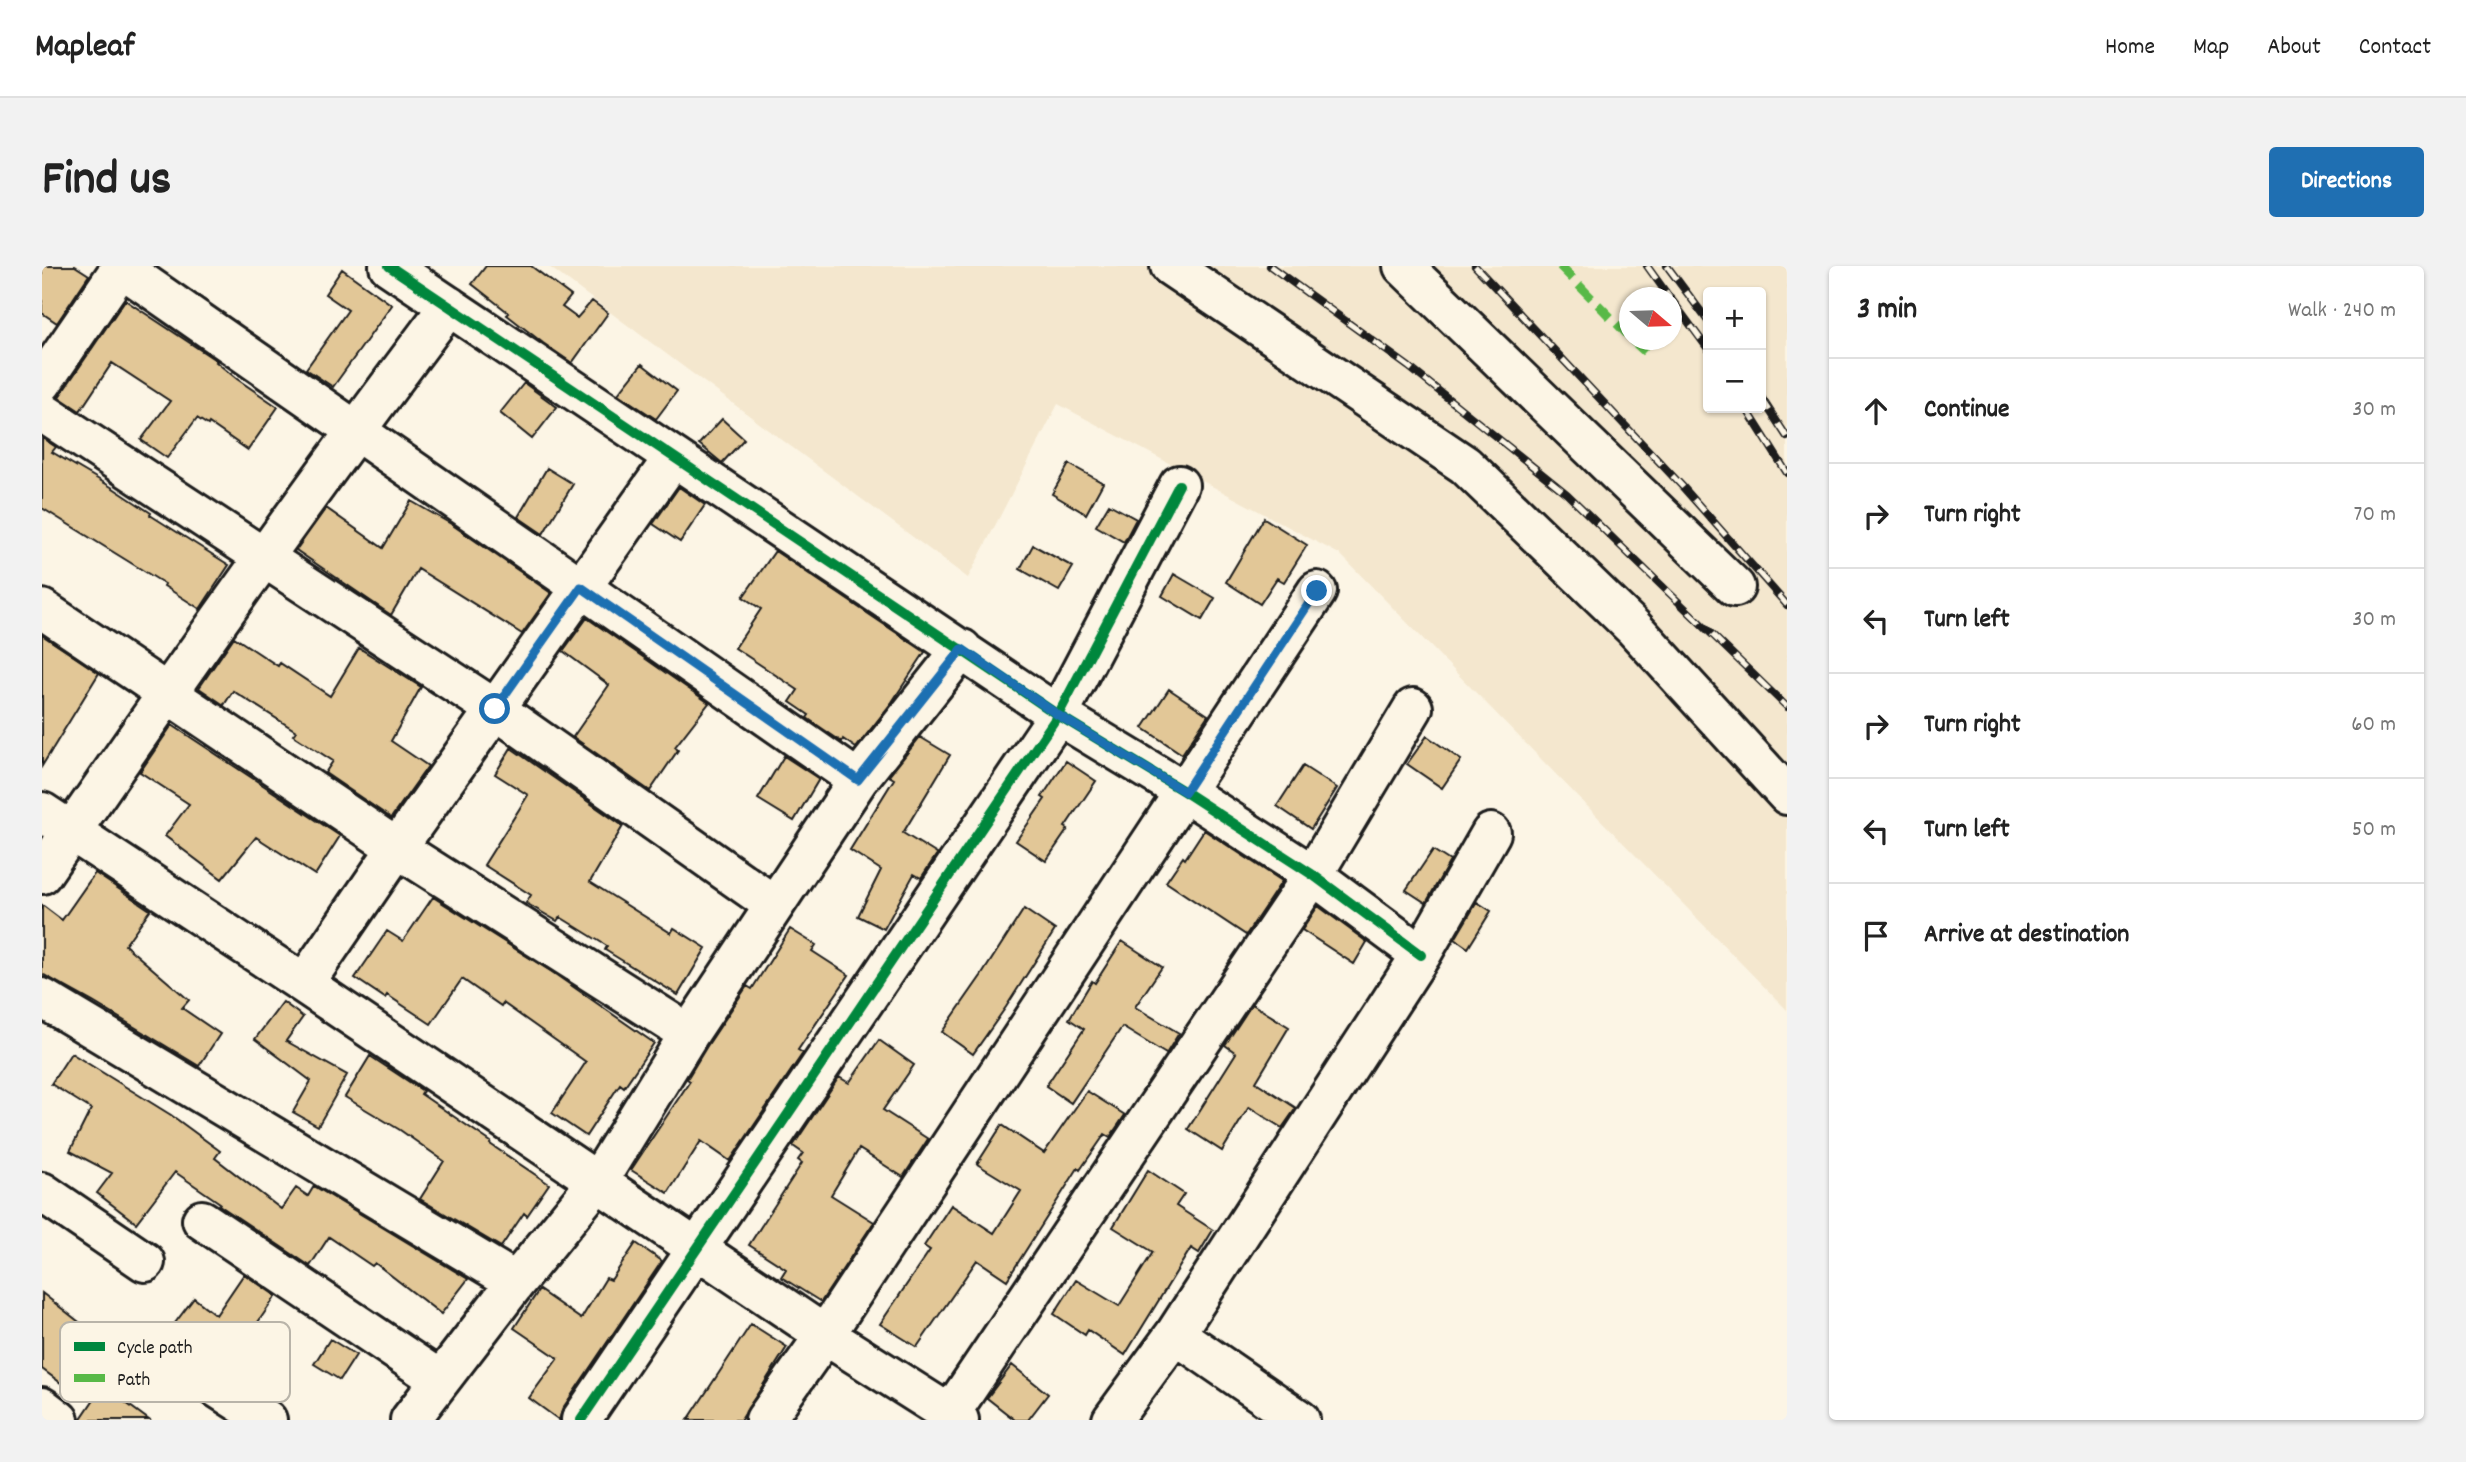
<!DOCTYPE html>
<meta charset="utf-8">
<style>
body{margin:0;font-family:Dekko,sans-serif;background:#f2f2f2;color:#222}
.controls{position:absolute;right:21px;top:21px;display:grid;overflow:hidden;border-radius:7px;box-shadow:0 2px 5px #0004}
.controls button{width:63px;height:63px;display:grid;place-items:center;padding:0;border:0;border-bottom:2px solid #e0e0e0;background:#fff;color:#222;font:35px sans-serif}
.compass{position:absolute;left:1577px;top:21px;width:63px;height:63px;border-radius:50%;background:#fff;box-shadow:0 2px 5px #0004;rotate:109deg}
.stop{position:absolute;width:21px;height:21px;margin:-16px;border:5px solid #1f6fb2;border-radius:50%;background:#fff}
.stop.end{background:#1f6fb2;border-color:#fff;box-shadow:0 2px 7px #0008}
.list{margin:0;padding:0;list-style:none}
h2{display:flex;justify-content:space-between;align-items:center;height:91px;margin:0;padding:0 28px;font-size:30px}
h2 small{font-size:23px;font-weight:400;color:#767676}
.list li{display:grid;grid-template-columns:46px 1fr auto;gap:21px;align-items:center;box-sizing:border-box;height:105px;padding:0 28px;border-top:2px solid #e0e0e0}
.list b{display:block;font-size:26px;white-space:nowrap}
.list em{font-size:23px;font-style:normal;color:#767676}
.icon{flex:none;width:38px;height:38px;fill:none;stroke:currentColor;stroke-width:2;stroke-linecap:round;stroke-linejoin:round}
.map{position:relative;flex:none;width:1745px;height:1154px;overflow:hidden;border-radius:7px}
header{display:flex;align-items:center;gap:42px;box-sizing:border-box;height:98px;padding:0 35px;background:#fff;border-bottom:2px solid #e0e0e0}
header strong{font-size:33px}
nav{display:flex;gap:38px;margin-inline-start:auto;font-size:24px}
.intro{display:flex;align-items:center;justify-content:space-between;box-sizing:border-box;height:168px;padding:0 42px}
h1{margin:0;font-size:49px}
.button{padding:18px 32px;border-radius:7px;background:#1f6fb2;color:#fff;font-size:24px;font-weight:700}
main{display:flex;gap:42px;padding:0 42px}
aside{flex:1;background:#fff;border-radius:7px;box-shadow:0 2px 5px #0004}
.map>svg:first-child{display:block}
.built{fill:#f4e7ce;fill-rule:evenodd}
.building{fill:#e2c797;stroke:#1c1c1c;stroke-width:2}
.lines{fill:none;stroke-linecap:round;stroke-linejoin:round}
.minor-casing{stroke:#1c1c1c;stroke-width:44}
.minor{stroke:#fcf5e5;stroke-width:38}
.rail-casing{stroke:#1c1c1c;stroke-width:8}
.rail{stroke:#fcf5e5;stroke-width:5;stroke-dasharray:16;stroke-linecap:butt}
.quiet{stroke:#58b947;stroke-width:9;stroke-dasharray:18 9;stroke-linecap:butt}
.cycleway-casing{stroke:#fcf5e5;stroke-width:15}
.cycleway{stroke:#00873e;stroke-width:10}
.route{stroke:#1f6fb2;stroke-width:9}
.key{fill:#fcf5e5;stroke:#b9b4a9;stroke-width:2}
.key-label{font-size:19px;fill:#1c1c1c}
</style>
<header>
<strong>Mapleaf</strong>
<nav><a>Home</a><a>Map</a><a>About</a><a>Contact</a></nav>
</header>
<div class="intro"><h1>Find us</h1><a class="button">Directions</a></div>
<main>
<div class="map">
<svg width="1745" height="1154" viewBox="0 0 1745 1154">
<rect width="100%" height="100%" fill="#fcf5e5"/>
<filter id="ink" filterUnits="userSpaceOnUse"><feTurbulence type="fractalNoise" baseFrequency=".0143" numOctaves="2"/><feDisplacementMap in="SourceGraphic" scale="14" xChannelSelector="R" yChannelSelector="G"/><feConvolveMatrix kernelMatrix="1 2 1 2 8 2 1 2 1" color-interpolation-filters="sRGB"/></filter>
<g filter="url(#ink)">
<!-- built -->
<path class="built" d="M506,0H1745V744L1299,289L1016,138L926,312ZM1666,26H1719V142H1666ZM1588,32H1630V74H1588Z"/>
<!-- building -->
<path class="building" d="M0,0H33L47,9L15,57L0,47Z
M444,0H489L529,30L520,41L535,52L550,35L566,47L530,97L501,77L465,49L467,47L430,18Z
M300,3L350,39L291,121L264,103L306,44L283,28Z
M83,34L175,95L174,96L195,113L236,141L206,184L167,157L166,159L155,152L125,192L99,174L128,135L70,97L38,145L17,131Z
M600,98L635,125L614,153L576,128Z
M482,117L515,141L490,173L458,147Z
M680,153L702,173L680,197L657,178Z
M0,172L14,181L10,186L71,222L109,247L108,249L187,299L158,343L122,320L123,318L0,242Z
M1027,198L1061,217L1044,248L1010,228Z
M505,202L531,218L501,268L476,251Z
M637,221L663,239L638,276L611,258Z
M369,235L409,258L509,327L480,368L376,303L349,349L254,284L284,242L341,282Z
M1067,238L1094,253L1082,276L1054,260Z
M1222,252L1265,279L1242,316L1235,312L1218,338L1184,316Z
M991,279L1031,301L1017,325L978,303Z
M733,285L883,386L850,436L814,482L801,473L800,476L765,452L767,449L748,436L756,424L693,382L719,343L701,331Z
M1132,308L1173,332L1160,354L1120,330Z
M545,352L667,437L633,481L636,484L608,525L531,471L567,419L521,385Z
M0,369L57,407L0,500Z
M192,371L236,400L238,397L288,430L317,382L379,421L349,475L386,500L349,552L283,507L291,495L251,469L254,465L191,425L182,439L157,422Z
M1127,423L1166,449L1140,488L1101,462Z
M130,459L298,570L273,609L214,571L180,613L123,570L147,538L98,506Z
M1385,470L1419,494L1400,522L1365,498Z
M878,471L908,489L861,567L895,588L879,612L872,608L842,663L816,650L839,604L808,584L852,513L847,510Z
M469,482L581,560L548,616L629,667L632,662L664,682L636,729L563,684L565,680L523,654L518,651L515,655L484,637L489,629L442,599L486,529L453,508Z
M742,490L777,513L752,555L716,533Z
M1024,495L1054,515L1023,561L1026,563L1004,595L974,575L1003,533L1000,531Z
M1261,500L1295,522L1269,563L1235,540Z
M1162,564L1240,615L1204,669L1124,616L1141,591L1143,593Z
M1391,584L1408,595L1384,637L1364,624Z
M53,607L108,644L83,679L147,734L140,742L178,768L157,800L51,736L0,708V639L20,654Z
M391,631L510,706L612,777L582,821L578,818L544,870L510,847L544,796L461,737L459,740L420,713L389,758L345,729L343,732L313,712L345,665L361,675Z
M1435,636L1449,645L1426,682L1413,673Z
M1276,640L1325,676L1312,698L1260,664Z
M982,643L1013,664L964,741L931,788L900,766L939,710Z
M748,663L774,679L770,685L807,709L756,784L761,787L688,895L659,875L626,927L589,904L648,815L645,813L665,780L705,720L710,723Z
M1080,675L1120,701L1093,741L1137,767L1124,788L1080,761L1029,837L1004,820L1042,763L1027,753L1050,715L1053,717Z
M241,736L261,751L244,775L305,809L276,860L251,846L269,815L213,773Z
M1210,738L1247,761L1214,816L1254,842L1240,862L1207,841L1180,885L1146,863L1194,787L1183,779Z
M837,774L872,799L841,844L886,873L861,911L817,883L789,929L832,956L779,1036L739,1011L744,1003L707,979L760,897L756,894L761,887L751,880L797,811L807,817Z
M29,787L129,849L178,885L173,892L239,943L254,922L266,930L272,920L426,1013L399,1048L333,997L330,1000L287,971L268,1000L177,939L178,937L133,906L94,957L55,927L70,907L28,885L49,843L9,818Z
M328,790L381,825L379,828L449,876L448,878L507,918L485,950L482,947L459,981L378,933L402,895L358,864L303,831Z
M1045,825L1083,849L1068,871L1063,868L1038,904L1036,902L965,1014L935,994L875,1081L838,1058L888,984L882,980L909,939L952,967L979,925L935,898L960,859L1002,887Z
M1106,904L1142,928L1134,940L1171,964L1157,987L1149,982L1083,1089L1046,1064L1043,1069L1012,1048L1034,1014L1077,1040L1111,986L1071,961Z
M594,977L620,995L521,1142L517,1154L487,1132L516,1092L472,1062L497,1024L539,1053L564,1012L569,1014Z
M202,1008L234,1030L205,1072L245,1102L226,1129L186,1103L130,1061L152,1032L174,1049Z
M0,1027L55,1070L19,1117L0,1103Z
M709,1058L745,1081L699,1154H646Z
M288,1073L314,1089L298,1114L272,1098Z
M970,1099L1006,1128L986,1154H973L945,1132Z
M61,1120L107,1154H38Z"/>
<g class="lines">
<!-- minor casing -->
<g class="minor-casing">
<path id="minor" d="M77,0L816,514
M347,0L1016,449L1143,526L1271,609L1379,689
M1128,0L1423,199L1591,361L1745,529
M1361,0L1693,321
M0,117L80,0
M0,146L453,443L732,639
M0,343L355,582L647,768
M0,546L262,718L783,1069L917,1154
M0,608C132,416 266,226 407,40
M262,718L355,582L631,192
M0,732L474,1016
M0,926L103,996
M160,954L398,1114
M1133,1068L1258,1154
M115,1083L225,1154
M0,1141L17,1154
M368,1154L474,1016L556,915L647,768L816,514L920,383
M539,1154L1016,449L1137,219
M723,1154L783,1069L1275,325
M904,1154L1271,609L1371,442
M1070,1154L1133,1068L1379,689L1449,567"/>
</g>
<!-- minor -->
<use href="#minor" class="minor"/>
<!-- rail casing -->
<g class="rail-casing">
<path id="rail" d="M1228,0L1367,101L1525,228L1745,441
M1433,0L1640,220L1745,339
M1605,0L1628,32
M1625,0L1666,55
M1630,34L1666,83
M1719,131L1745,171
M1704,142L1745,207"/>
</g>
<!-- rail -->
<use href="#rail" class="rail"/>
<!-- quiet -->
<path class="quiet" d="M1518,0L1588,71
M1590,74L1603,86"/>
<!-- cycleway casing -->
<g class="cycleway-casing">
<path id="cycleway" d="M347,0L1016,449L1143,526L1271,609L1379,689
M539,1154L1016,449L1137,219"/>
</g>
<!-- cycleway -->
<use href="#cycleway" class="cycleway"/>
</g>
</g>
<g class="lines" filter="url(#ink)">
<!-- route -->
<path class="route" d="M453,443L539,321L816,514L920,383L1016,449L1143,526L1275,325"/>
</g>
<!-- legend -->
<rect x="18" y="1056" width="230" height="80" rx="10" class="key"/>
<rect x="32" y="1076" width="31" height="9" fill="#00873e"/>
<rect x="32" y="1108" width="31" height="8" fill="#58b947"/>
<g class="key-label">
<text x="75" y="1087">Cycle path</text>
<text x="75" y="1119">Path</text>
</g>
</svg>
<div class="controls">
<button>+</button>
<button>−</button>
</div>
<svg class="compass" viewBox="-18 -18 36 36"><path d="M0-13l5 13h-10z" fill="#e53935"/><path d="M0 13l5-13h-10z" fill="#767676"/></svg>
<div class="stop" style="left:453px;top:443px"></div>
<div class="stop end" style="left:1275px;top:325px"></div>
</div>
<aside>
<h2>3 min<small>Walk · 240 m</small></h2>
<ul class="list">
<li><svg class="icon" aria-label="ahead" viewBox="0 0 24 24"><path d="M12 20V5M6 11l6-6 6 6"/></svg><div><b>Continue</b></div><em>30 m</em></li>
<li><svg class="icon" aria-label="right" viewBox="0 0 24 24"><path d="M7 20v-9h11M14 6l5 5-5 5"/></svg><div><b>Turn right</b></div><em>70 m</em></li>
<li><svg class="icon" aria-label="left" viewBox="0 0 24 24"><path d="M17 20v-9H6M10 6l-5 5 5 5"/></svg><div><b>Turn left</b></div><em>30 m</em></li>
<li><svg class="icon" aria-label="right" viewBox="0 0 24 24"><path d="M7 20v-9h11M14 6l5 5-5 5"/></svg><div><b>Turn right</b></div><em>60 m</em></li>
<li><svg class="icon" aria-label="left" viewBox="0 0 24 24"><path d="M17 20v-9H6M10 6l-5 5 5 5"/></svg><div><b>Turn left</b></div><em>50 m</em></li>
<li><svg class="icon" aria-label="arrive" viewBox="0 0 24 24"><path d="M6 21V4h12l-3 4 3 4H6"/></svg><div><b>Arrive at destination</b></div></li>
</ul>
</aside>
</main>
